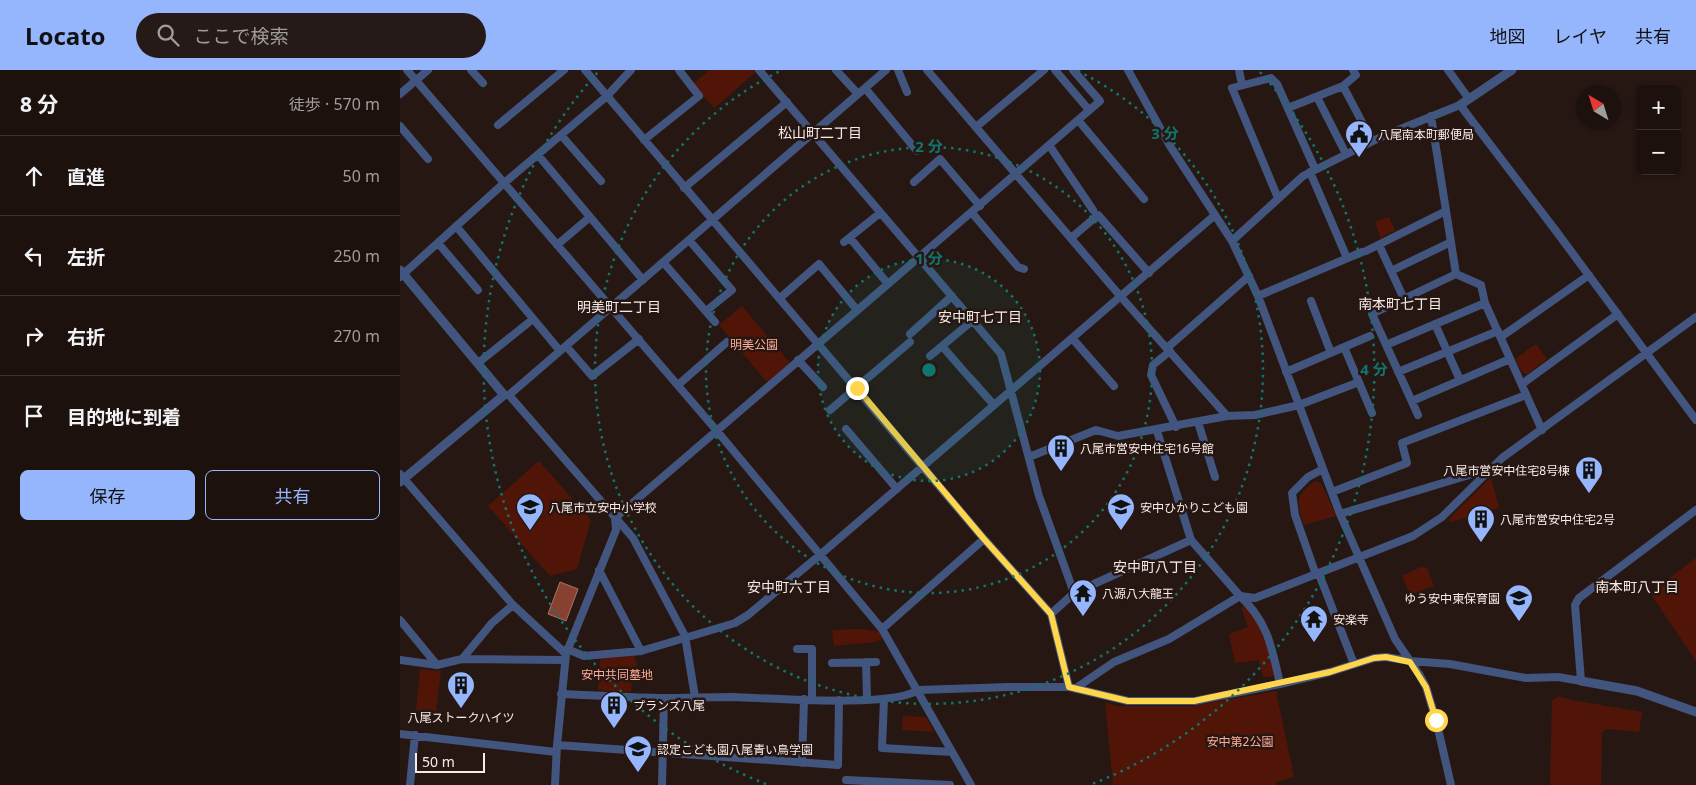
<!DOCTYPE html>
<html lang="ja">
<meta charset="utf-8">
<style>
body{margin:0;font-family:"Noto Sans","Noto Sans JP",sans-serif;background:#251a17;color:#f1f3f6}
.controls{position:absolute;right:15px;top:15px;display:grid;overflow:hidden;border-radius:8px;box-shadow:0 1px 4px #0004}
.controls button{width:45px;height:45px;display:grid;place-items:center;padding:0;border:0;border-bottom:1px solid #3b312e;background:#1d110e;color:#f1f3f6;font:25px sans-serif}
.compass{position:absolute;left:1176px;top:15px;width:45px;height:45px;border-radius:50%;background:#1d110e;box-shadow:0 1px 4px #0004;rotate:322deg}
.scale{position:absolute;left:15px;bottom:12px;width:70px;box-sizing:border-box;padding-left:5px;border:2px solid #f7ebe8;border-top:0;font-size:14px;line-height:18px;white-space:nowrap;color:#f7ebe8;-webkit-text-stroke:4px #271713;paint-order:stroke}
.stop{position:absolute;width:15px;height:15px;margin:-11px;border:4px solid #ffd54a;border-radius:50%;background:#fff}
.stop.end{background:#ffd54a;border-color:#fff;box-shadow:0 1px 5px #0008}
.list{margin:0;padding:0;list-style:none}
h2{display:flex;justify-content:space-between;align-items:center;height:65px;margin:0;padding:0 20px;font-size:21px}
h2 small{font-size:16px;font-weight:400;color:#a09d9e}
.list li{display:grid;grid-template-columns:32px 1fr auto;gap:15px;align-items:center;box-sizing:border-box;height:80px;padding:0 20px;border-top:1px solid #3b312e}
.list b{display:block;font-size:19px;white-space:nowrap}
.list em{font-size:16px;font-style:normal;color:#a09d9e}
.actions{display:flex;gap:10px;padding:15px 20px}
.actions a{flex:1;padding:11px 0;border:1px solid #95b6fd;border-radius:8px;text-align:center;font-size:18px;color:#95b6fd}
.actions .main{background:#95b6fd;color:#111}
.icon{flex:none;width:28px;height:28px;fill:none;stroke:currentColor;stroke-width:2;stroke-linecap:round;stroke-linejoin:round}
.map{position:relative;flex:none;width:1296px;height:715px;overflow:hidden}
header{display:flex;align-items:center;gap:30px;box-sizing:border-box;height:70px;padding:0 25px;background:#95b6fd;color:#111}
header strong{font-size:24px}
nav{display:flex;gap:28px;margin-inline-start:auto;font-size:18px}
.search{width:350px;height:45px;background:#251a17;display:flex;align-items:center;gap:12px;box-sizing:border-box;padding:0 18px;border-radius:28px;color:#a09d9e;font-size:19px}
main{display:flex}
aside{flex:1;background:#1d110e}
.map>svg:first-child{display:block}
.green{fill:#511507}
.water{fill:#864130;stroke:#a87467}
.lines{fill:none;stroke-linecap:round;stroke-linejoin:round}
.minor{stroke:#42557e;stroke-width:8}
.tertiary{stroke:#42557e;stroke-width:9}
.route{stroke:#ffd54a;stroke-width:6}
.ring{fill:none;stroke:#0f766e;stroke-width:2.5;stroke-dasharray:2.5 5}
.labels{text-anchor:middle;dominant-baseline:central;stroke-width:5;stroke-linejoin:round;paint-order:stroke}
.poi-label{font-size:12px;fill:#f7ebe8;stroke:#271713;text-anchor:start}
.park-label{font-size:12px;fill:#ffac97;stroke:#271713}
.neighbourhood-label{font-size:14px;fill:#f7ebe8;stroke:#271713}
.centre{fill:#0f766e;stroke:#271713;stroke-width:2.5}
.ring-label{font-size:15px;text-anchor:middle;font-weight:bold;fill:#0f766e;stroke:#271713;stroke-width:5;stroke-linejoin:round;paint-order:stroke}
</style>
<header>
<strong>Locato</strong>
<div class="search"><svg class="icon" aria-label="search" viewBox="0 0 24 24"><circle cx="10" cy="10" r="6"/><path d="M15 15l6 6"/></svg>ここで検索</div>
<nav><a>地図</a><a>レイヤ</a><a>共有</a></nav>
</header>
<main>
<aside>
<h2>8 分<small>徒歩 · 570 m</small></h2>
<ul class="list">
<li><svg class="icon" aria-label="ahead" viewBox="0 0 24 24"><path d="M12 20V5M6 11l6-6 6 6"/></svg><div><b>直進</b></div><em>50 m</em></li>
<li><svg class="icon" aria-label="left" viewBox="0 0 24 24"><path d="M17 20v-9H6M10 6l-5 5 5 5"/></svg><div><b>左折</b></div><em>250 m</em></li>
<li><svg class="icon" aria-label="right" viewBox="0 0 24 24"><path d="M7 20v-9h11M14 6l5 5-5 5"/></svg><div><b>右折</b></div><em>270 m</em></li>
<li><svg class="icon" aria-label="arrive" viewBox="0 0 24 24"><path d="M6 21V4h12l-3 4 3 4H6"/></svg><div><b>目的地に到着</b></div></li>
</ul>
<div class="actions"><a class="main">保存</a><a>共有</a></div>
</aside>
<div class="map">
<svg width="1296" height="715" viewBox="0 0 1296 715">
<rect width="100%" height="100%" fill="#271713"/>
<!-- green -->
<path class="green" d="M309,0H354L356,2L314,38L293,14Z
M989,147L995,161L985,165L981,170L975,152Z
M342,236L390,293L367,312L319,255Z
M1136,274L1147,289L1127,304L1122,302L1115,289Z
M139,391L191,450L177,499L150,506L88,436Z
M1091,407L1099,438L1051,452L1049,449Z
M915,411L921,413L936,446L904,455C896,431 895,426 915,411Z
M1296,488V591L1250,523Z
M1021,497L1027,498L1034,516L1010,525L1002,506Z
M845,536L850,538L866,573L875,602L872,607H863L859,590L835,593L829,564L848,557L841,537Z
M463,559L479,562L483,568L476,572L434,576L432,560Z
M234,585L239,605L232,612L231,622L198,620L200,589Z
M20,599L41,601L36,642L16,640Z
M876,621L894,707L876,712L877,715H713L705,632L716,636H793Z
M1159,626L1172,630L1242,642L1239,662L1207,659L1202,662L1201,715H1150L1152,631Z
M503,646L526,647L534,662L502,660Z"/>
<!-- water -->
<path class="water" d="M160,512L178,519L166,551L148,544Z"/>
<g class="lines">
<!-- minor -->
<path class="minor" d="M7,0L317,361L482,559L571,715
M71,0L83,13
M185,0L584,469L651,544L669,617
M359,0L601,284L639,426L674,523
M436,0L458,24
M498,0L507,22
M527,0L721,227L827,346
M655,0L689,40
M728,0L770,76L832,171L858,226L940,444L995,569L1019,604L1026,617L1036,650L1051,715
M839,0L842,15
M1048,0L1069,29
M943,16L972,71
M465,18L517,81
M0,24L28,0
M917,27L946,84
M888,38L943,16L956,5L953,0
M1031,46L1056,204L1081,215L1085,233L1142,360
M678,50L744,129
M98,55L164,0
M0,56L28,89
M576,57L644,0
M161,65L201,111
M244,70L299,26L279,0
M649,75L693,140
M138,85L243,210
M910,102L947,188
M514,112L540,89L580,136
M284,118L387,32
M878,128L832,18L871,8L877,14L915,99
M572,143L618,197L624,199
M56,156L160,281
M450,168L488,214
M671,168L698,145L749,203
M289,170L332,220L306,241
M832,171L903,106L983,66L1060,35L1156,161L1296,350
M444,172L480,143
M38,173L78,220
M157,175L190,147
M979,175L1004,229
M966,181L1046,141
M263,192L315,252
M991,201L1051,172
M0,207L103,114L207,26L231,0
M858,226L962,182
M380,228L419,194L457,240
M911,231L931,283
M1035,254L1060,310
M510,264L552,226
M1101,267L1189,205
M672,268L714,316
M986,275L1085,233
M166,276L192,306L239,269
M542,276L568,306
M944,277L972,343
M767,278L849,206
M770,281L753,295L751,305L776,357
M530,286L572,251
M398,290L423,317
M78,293L133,249
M886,302L970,266
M998,302L1098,261
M570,308L594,335
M1122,314L1218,244
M278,315L327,272
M105,325H109L233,468L285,566L295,627
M109,325L486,0
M1012,331L1110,289
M430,340L510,272
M1018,345L972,244L1056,204
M798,352L815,407
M446,359L497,419
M757,361L791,470L840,526L855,528L1013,466L1042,447L1102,388L1296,247
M629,387L696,360L718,366L827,346L855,345L899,335L959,312
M0,404L113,535L166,584
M932,422L1007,393L1002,373L1126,325
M940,444L1089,399
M199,500L241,581
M919,504L954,594
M916,505L895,445L892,423L908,407L923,399
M651,544L674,523L791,470
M0,550L37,595
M482,559L584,469
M167,579L184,586L241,581L335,553L348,545L421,484L815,145
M397,579H412V629
M62,589L92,553L113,535
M0,590L37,595L62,589L165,590
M466,592L467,629
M432,593L476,592
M676,618L714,592L769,569L840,526C868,552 872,578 880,614
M161,624C195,625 230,628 264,628C287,628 310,627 333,627C370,628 492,638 518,620L609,617H669L728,631H795L880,614L930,602L974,588L986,587L1010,591L1050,594L1126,608L1158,607L1181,611L1175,535L1179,528L1296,440
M484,629L482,678L552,682
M0,664L156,682
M157,675L438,695L439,630
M402,693L404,629
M446,710L550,715
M10,715L15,665
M155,715L157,675L166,584L216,460L215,448C377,309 539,171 700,31L673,0
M262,715L264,628"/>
<!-- tertiary -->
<path class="tertiary" d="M1060,35L1112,0
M0,200L104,325L0,412
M1181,611L1237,621L1296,642"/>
</g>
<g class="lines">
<!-- route -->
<path class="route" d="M457,318L584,469L651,544L669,617L728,631H794L930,602L974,588L986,587L1010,592L1026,617L1036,650"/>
</g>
<!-- distance rings -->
<circle cx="529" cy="300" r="111" fill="#0f766e" fill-opacity=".12"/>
<g class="ring">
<circle cx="529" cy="300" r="111"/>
<circle cx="529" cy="300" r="223"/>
<path d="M678 1A334 334 0 1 1 380 1"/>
<path d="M366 714A445 445 0 0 1 198 2M860 2A445 445 0 0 1 692 714"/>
</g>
<!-- icons -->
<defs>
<g id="civic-pin" transform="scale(1.4375)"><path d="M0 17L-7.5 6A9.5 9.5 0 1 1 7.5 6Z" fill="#95b6fd" stroke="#271713"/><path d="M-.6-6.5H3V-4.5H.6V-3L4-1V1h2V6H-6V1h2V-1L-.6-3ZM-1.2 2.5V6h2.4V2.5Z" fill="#111"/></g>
<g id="building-pin" transform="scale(1.4375)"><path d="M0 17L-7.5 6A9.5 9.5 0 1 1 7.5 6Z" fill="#95b6fd" stroke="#271713"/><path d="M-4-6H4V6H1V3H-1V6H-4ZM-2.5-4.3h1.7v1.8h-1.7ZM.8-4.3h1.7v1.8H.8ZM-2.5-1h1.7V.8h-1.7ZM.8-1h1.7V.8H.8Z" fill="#111"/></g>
<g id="school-pin" transform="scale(1.4375)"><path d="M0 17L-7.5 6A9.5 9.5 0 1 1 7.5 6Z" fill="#95b6fd" stroke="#271713"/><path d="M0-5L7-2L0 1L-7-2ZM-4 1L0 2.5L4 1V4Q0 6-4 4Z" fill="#111"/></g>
<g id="temple-pin" transform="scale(1.4375)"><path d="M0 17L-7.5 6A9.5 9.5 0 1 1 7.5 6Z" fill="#95b6fd" stroke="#271713"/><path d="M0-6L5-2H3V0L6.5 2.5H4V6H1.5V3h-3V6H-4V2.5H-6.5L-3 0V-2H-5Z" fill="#111"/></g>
</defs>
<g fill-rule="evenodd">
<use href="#civic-pin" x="959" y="64"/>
<use href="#building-pin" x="661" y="378"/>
<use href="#building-pin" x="1189" y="400"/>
<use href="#school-pin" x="130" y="437"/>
<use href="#school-pin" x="721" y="437"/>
<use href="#building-pin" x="1081" y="449"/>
<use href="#temple-pin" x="683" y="523"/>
<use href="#school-pin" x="1119" y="528"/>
<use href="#temple-pin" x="914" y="549"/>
<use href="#building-pin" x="61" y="615"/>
<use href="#building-pin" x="214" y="635"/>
<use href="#school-pin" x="238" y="679"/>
</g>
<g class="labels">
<!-- poi labels -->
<g class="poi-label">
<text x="978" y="64">八尾南本町郵便局</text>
<text x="680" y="378">八尾市営安中住宅16号館</text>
<text x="1170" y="400" text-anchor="end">八尾市営安中住宅8号棟</text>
<text x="149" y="437">八尾市立安中小学校</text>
<text x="740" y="437">安中ひかりこども園</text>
<text x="1100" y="449">八尾市営安中住宅2号</text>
<text x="702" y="523">八源八大龍王</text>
<text x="1100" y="528" text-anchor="end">ゆう安中東保育園</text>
<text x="933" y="549">安楽寺</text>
<text x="233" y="635">プランズ八尾</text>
<text x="61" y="647" text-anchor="middle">八尾ストークハイツ</text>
<text x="257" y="679">認定こども園八尾青い鳥学園</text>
</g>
<!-- park labels -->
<g class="park-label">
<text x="354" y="274">明美公園</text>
<text x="217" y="604">安中共同墓地</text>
<text x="840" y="671">安中第2公園</text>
</g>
<!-- neighbourhood labels -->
<g class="neighbourhood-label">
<text x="420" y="62">松山町二丁目</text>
<text x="1000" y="233">南本町七丁目</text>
<text x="219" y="236">明美町二丁目</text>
<text x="580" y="246">安中町七丁目</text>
<text x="755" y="496">安中町八丁目</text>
<text x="389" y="516">安中町六丁目</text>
<text x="1237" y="516">南本町八丁目</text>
</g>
</g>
<circle cx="529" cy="300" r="8" class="centre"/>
<g class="ring-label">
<text x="765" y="69">3 分</text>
<text x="529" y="82">2 分</text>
<text x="529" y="194">1 分</text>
<text x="974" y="305">4 分</text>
</g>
</svg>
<div class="controls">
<button>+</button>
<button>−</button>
</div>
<svg class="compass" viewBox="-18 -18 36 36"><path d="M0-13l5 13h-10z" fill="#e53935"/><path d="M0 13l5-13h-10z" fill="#a09d9e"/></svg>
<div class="scale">50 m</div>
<div class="stop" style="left:1036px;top:650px"></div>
<div class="stop end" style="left:457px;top:318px"></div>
</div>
</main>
